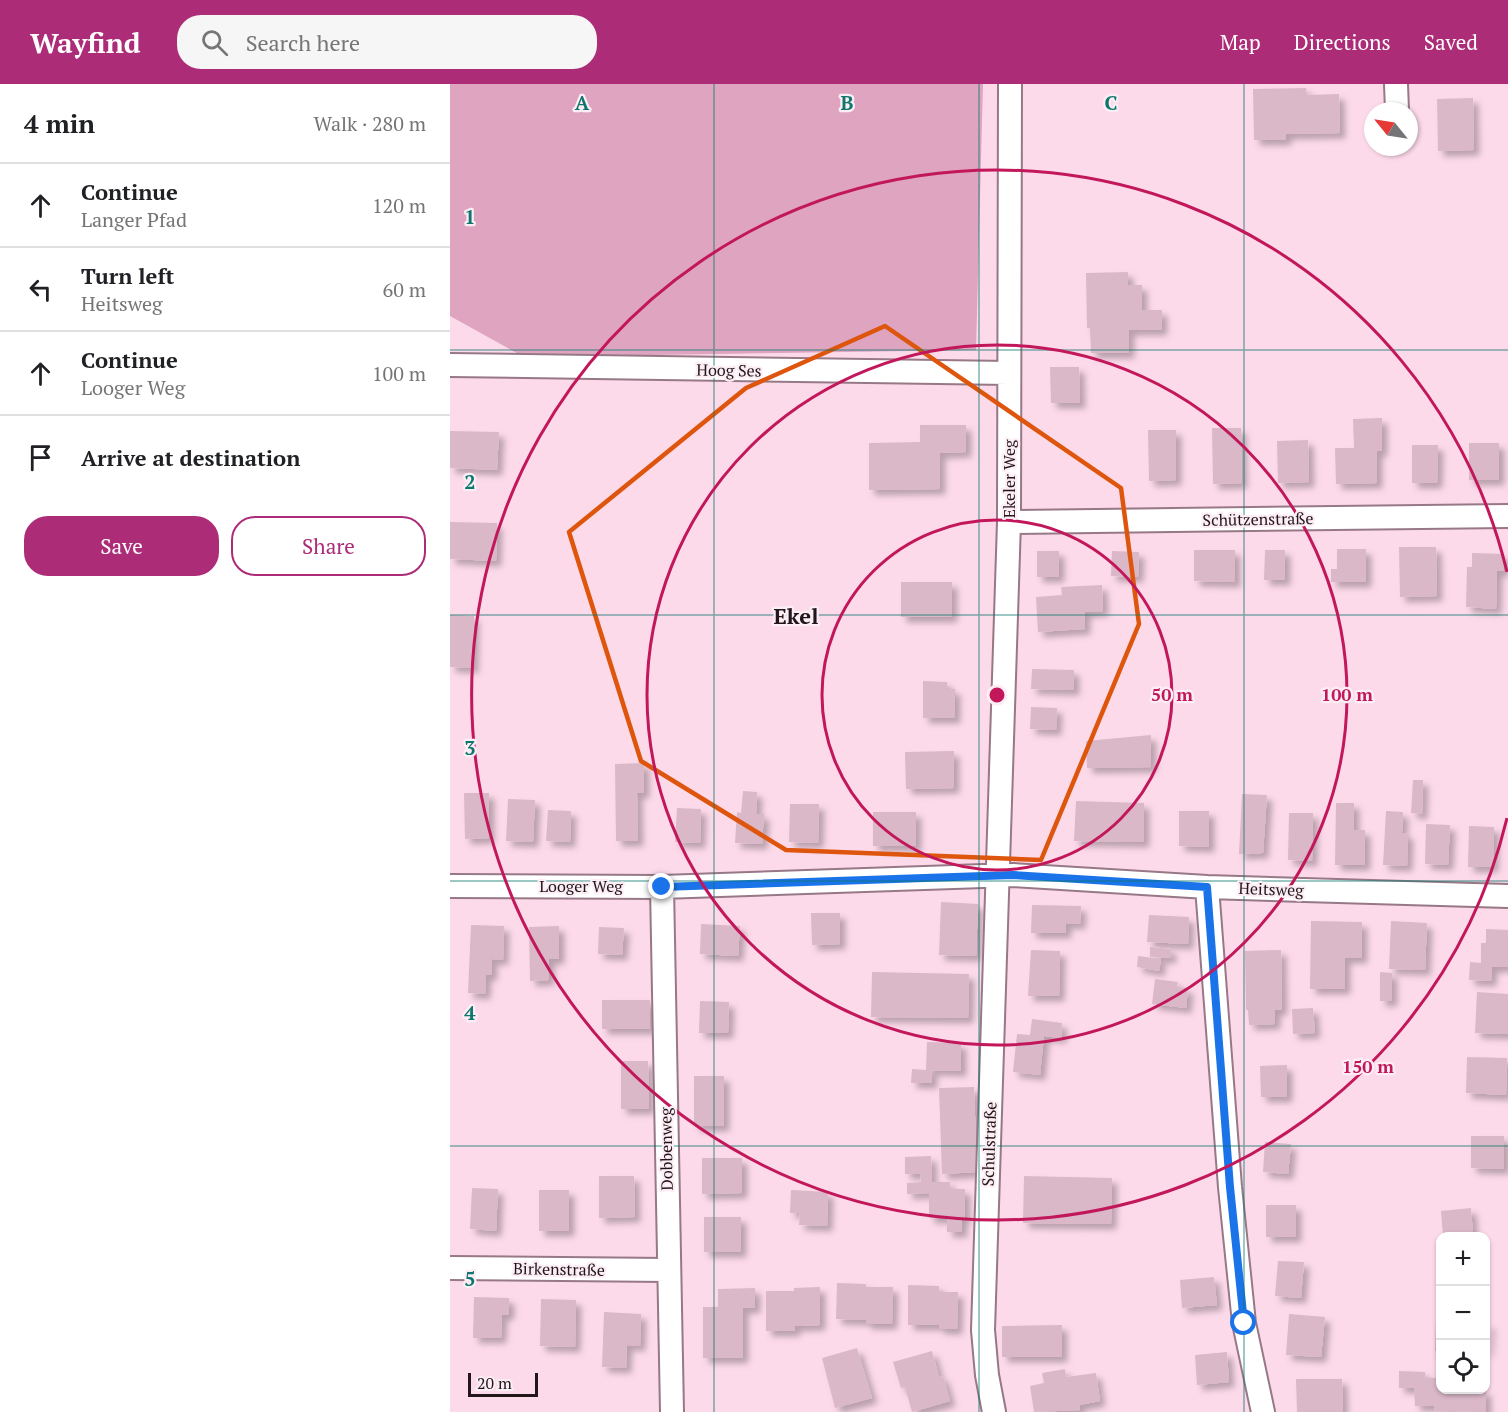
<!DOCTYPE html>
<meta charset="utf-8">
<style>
body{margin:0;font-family:"PT Serif",serif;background:#f6f6f6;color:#202124}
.controls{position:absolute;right:18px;bottom:18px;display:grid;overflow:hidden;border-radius:12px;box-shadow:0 2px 4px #0004}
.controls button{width:54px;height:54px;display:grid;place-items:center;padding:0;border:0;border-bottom:2px solid #e0e0e0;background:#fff;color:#202124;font:30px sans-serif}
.compass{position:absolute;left:914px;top:18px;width:54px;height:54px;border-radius:50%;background:#fff;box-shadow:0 2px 4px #0004;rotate:300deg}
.scale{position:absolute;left:18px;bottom:15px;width:70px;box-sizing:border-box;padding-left:6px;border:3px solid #22161b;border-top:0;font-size:16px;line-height:21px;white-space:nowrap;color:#22161b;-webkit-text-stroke:4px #fceef4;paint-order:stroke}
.stop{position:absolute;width:18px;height:18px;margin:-14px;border:4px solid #1a73e8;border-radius:50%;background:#fff}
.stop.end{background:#1a73e8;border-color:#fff;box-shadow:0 2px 6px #0008}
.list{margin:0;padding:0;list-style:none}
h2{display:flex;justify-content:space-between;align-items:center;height:78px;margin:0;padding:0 24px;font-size:26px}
h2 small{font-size:20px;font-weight:400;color:#757577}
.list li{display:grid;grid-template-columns:39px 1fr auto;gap:18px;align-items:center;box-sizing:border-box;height:84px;padding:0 24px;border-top:2px solid #e0e0e0}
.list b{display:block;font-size:22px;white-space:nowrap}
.list p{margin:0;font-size:20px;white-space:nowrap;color:#757577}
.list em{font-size:20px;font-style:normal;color:#757577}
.actions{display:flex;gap:12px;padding:18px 24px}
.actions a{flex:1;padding:14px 0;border:2px solid #ad2c78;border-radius:24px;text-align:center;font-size:21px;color:#ad2c78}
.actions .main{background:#ad2c78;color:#fff}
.icon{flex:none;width:33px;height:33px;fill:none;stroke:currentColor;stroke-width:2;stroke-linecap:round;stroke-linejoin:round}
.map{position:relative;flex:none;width:1058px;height:1328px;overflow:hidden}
header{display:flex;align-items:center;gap:36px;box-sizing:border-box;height:84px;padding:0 30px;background:#ad2c78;color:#fff}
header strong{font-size:28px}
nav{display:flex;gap:33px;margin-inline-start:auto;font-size:21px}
.search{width:420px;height:54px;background:#f6f6f6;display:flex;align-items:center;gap:15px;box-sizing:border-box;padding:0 21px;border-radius:24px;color:#757577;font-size:22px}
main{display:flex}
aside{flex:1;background:#fff}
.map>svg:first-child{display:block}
.green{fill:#dea4c0}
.building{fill:#dab8c8;filter:url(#shadow)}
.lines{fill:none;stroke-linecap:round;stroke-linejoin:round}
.minor-casing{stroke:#967886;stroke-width:26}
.minor{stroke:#fff;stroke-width:22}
.route{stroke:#1a73e8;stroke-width:8}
.marked{fill:none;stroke:#de560d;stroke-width:4.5;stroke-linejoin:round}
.grid{fill:none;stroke:#0f766e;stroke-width:1.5;stroke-opacity:0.55}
.ring{fill:none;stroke:#c2185b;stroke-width:3}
.labels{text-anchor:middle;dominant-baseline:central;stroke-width:4.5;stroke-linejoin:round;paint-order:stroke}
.street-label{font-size:16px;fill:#22161b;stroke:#fceef4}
.district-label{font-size:22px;font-weight:bold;fill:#22161b;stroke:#fceef4}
.grid-label{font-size:20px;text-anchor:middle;font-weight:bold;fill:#0f766e;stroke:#fceef4;stroke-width:4.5;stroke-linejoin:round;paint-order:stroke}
.centre{fill:#c2185b;stroke:#fceef4;stroke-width:3}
.ring-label{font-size:18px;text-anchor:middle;font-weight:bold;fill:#c2185b;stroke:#fceef4;stroke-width:4.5;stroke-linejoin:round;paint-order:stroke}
</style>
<header>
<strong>Wayfind</strong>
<div class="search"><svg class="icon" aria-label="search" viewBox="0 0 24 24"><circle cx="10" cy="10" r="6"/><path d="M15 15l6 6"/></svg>Search here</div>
<nav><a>Map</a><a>Directions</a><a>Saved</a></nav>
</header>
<main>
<aside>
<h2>4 min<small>Walk · 280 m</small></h2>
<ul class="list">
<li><svg class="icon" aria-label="ahead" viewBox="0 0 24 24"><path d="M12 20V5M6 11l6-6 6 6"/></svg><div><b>Continue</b><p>Langer Pfad</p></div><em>120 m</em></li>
<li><svg class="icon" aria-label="left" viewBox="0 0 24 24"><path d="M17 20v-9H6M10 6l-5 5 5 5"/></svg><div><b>Turn left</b><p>Heitsweg</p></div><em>60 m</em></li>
<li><svg class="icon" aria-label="ahead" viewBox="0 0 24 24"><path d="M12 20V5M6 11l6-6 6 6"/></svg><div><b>Continue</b><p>Looger Weg</p></div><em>100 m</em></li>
<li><svg class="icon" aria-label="arrive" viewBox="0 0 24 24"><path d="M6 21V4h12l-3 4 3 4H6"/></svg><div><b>Arrive at destination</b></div></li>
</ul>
<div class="actions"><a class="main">Save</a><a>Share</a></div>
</aside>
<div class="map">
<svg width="1058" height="1328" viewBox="0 0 1058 1328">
<defs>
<filter id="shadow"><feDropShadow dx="5.5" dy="5.5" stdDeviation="3" flood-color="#0004"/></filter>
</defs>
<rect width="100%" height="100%" fill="#fddaea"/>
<!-- green -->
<path class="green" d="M0,0H533L526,266L74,273L0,232Z"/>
<!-- building -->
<path class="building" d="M856,4L857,11L889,10L890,49L836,50V56H804L803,5Z
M1023,14L1024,66L988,67L987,15Z
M678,188V201H692V226H712V246H679V269H641L640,244H637L636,189Z
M600,283H629L630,319H601Z
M932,334V367H927V399L886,400L885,364H904L903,335Z
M470,341H516V368L490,369V405L419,406V359L470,358Z
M762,344H791L792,399L763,400Z
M698,346H726V396L699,397Z
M0,347L49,348L47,386L0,384Z
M858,356L859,398L828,399L827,357Z
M1019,359H1049V396H1019Z
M962,361H988L987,399H962Z
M0,438L47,439L46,477L0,475Z
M949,463H986L987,512L950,513Z
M887,465H916V498H881V485H887Z
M744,466H785V498L744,497Z
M815,466H835V496H814Z
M587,467H609V493H587Z
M662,467L689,468L688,493L661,492Z
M1022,469L1054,470V487H1047L1046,525L1016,523L1017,483H1022Z
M451,498H502V533H451Z
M652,501L653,527L635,528V545L588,548L586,513L612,511L611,503Z
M0,531L24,532L23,584L0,583Z
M582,585L624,586V606L581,605Z
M473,597L497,598V605H505V634H473Z
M581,623L607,624L606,646L580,645Z
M701,651V683L637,684L636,657Z
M504,667V704L456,705L455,668Z
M194,679V709H187L188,757H166L165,680Z
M963,696H973L972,730L961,729Z
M293,707L307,708L306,730H314L312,760L285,759L287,728L291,729Z
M14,709H39V754L15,755Z
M792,710L817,711L813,769L789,770Z
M58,715L85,716L83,758L56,757Z
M626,717L694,719V758L624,757Z
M886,719H904V746H915V781H885Z
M340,720H369L368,759L339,758Z
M227,724L251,725L250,759L225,758Z
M98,726L121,727L120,758L96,757Z
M729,727H759V763L729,762Z
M936,727L953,728L952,749L958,750L957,782L933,781Z
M423,728H466V762H423Z
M839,729H863L862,777L838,776Z
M976,740L1000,741L998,781L975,780Z
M1019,742L1044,743L1043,783H1018Z
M491,818L528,820L526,872L489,871Z
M582,821L631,822L630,840L616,839V849H581Z
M361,829H390V860L362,861Z
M699,831L739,833L738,860L697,858Z
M861,837L912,838V874H895V905H860Z
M941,837L977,839L975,886L939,885Z
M251,840L290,842L288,872L250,870Z
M21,841L54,842L53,876L42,875V891H36L35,910L18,909Z
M109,842V875H99V896L80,897L79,843Z
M149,843L174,844L172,871L148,870Z
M1036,845L1058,846V883H1042L1041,897L1019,896L1020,878L1031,879V859H1036Z
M700,863L721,865V874L700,873Z
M581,866L610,867L609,912H578Z
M831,866L832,926H825V940L799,941L798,926H796L795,867Z
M688,872L711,875L709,887L687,883Z
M422,888L519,890L518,934L421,933Z
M930,888L942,889V917H930Z
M705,895L728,898L727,903L738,904L736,924L702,920Z
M1027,908L1058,910V950L1025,949Z
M152,916H200V945H152Z
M250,917L279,918L278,949H249Z
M863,924L865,949L843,950L842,925Z
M582,935L612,939L611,954L594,952L590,991L563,988L567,950L580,951Z
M477,958L511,959V987L482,986V999H461L462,985L476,986Z
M1017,973L1057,974L1056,1011L1016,1009Z
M171,977H198L199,1025H171Z
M837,981V1013H811L810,982Z
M244,992H274V1042H244Z
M524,1003L527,1088L492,1090L489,1004Z
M1021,1052H1054V1085L1021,1084Z
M815,1058L841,1060L838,1090L813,1088Z
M481,1072L482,1098H500V1105H515V1134L512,1135V1148H497V1134H479V1109L457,1110V1099L471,1098L470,1090H455V1073Z
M252,1074H292V1109L252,1110Z
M149,1092H184L185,1133L149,1134Z
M574,1092L662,1094L661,1140L573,1139Z
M22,1104L48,1105L46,1147L20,1145Z
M89,1106H119V1147H89Z
M341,1106L378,1108L377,1142L349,1141L350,1129H340Z
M816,1121H846V1153H816Z
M1021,1124L1023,1151L993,1152L991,1127Z
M254,1133H291V1168H254Z
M828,1177L854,1178L851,1214L825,1212Z
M764,1193L767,1221L732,1224L730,1196Z
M387,1199L416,1200V1203H443L442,1240H416V1236L386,1235Z
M458,1201L489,1202V1208H508L507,1245H489V1241H458Z
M370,1203V1241L344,1242L345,1247H316V1207H344V1204Z
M305,1204V1224H293V1274H253V1223H268V1205Z
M24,1213L59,1214V1230L52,1231L51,1254H23Z
M91,1215L126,1216L125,1263L90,1262Z
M154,1228L191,1230L190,1262L177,1261L176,1284L152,1283Z
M839,1230L875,1233L871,1273L836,1271Z
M986,1238H990V1267H985Z
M1036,1239H1040L1038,1269L1036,1268Z
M612,1241V1273H552V1242Z
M407,1264L422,1314L385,1324L372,1274Z
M482,1267L489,1293L493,1292L500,1317L462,1328L455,1303L451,1304L443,1278Z
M777,1268L779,1298L747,1301L745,1271Z
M615,1285L616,1293L646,1289L650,1317L629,1321L630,1326L584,1328L580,1302L594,1299L592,1289Z
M949,1287L975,1288V1294H990V1306H1036V1328L984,1327L985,1322H965L964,1304H949Z
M846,1295H892L893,1328H847Z"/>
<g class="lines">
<!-- minor casing -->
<g class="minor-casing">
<path id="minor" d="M946,0L947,27
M0,281L558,289
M559,438L1058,432
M0,802L212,803L563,791L757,803L1058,812
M212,803L222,1328
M757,803L780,1103L794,1239L813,1328
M0,1184L218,1186
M544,1328L537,1291L533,1246L559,438L560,0"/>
</g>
<!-- minor -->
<use href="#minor" class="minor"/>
</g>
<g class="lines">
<!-- route -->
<path class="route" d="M212,803L563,791L757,803L780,1103L794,1239"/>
</g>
<!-- marked area -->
<path class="marked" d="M435,242L671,404L689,540L591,776L336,766L191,677L119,448L296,304Z"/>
<!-- grid -->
<path class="grid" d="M264,0V1328M529,0V1328M794,0V1328M0,266H1058M0,531H1058M0,797H1058M0,1062H1058"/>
<!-- distance rings -->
<g class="ring">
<circle cx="547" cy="611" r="175"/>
<circle cx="547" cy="611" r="350"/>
<path d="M1057 734A525 525 0 1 1 1057 488"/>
</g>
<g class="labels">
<!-- street labels -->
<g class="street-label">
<text transform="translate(279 286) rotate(1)">Hoog Ses</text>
<text transform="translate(559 395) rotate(-90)">Ekeler Weg</text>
<text transform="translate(808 435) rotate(-1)">Schützenstraße</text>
<text x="131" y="802">Looger Weg</text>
<text transform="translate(821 805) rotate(2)">Heitsweg</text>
<text transform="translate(539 1060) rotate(-88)">Schulstraße</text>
<text transform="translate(216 1065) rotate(-91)">Dobbenweg</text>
<text transform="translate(109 1185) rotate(1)">Birkenstraße</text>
</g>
<!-- district labels -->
<g class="district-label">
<text x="346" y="531">Ekel</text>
</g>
</g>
<g class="grid-label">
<text x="132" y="26">A</text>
<text x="397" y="26">B</text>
<text x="661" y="26">C</text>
<text x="20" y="140">1</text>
<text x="20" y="405">2</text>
<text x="20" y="671">3</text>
<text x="20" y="936">4</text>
<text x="20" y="1202">5</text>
</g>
<circle cx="547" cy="611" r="9" class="centre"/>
<g class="ring-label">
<text x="722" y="617">50 m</text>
<text x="897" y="617">100 m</text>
<text x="918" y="989">150 m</text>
</g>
</svg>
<div class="controls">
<button>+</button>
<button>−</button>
<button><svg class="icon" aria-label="locate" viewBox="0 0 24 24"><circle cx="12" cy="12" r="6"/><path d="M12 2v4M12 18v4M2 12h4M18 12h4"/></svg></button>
</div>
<svg class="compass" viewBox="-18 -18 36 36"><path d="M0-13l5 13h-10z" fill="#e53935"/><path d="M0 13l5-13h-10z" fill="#757577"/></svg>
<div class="scale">20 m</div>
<div class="stop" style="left:794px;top:1239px"></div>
<div class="stop end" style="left:212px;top:803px"></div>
</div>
</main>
